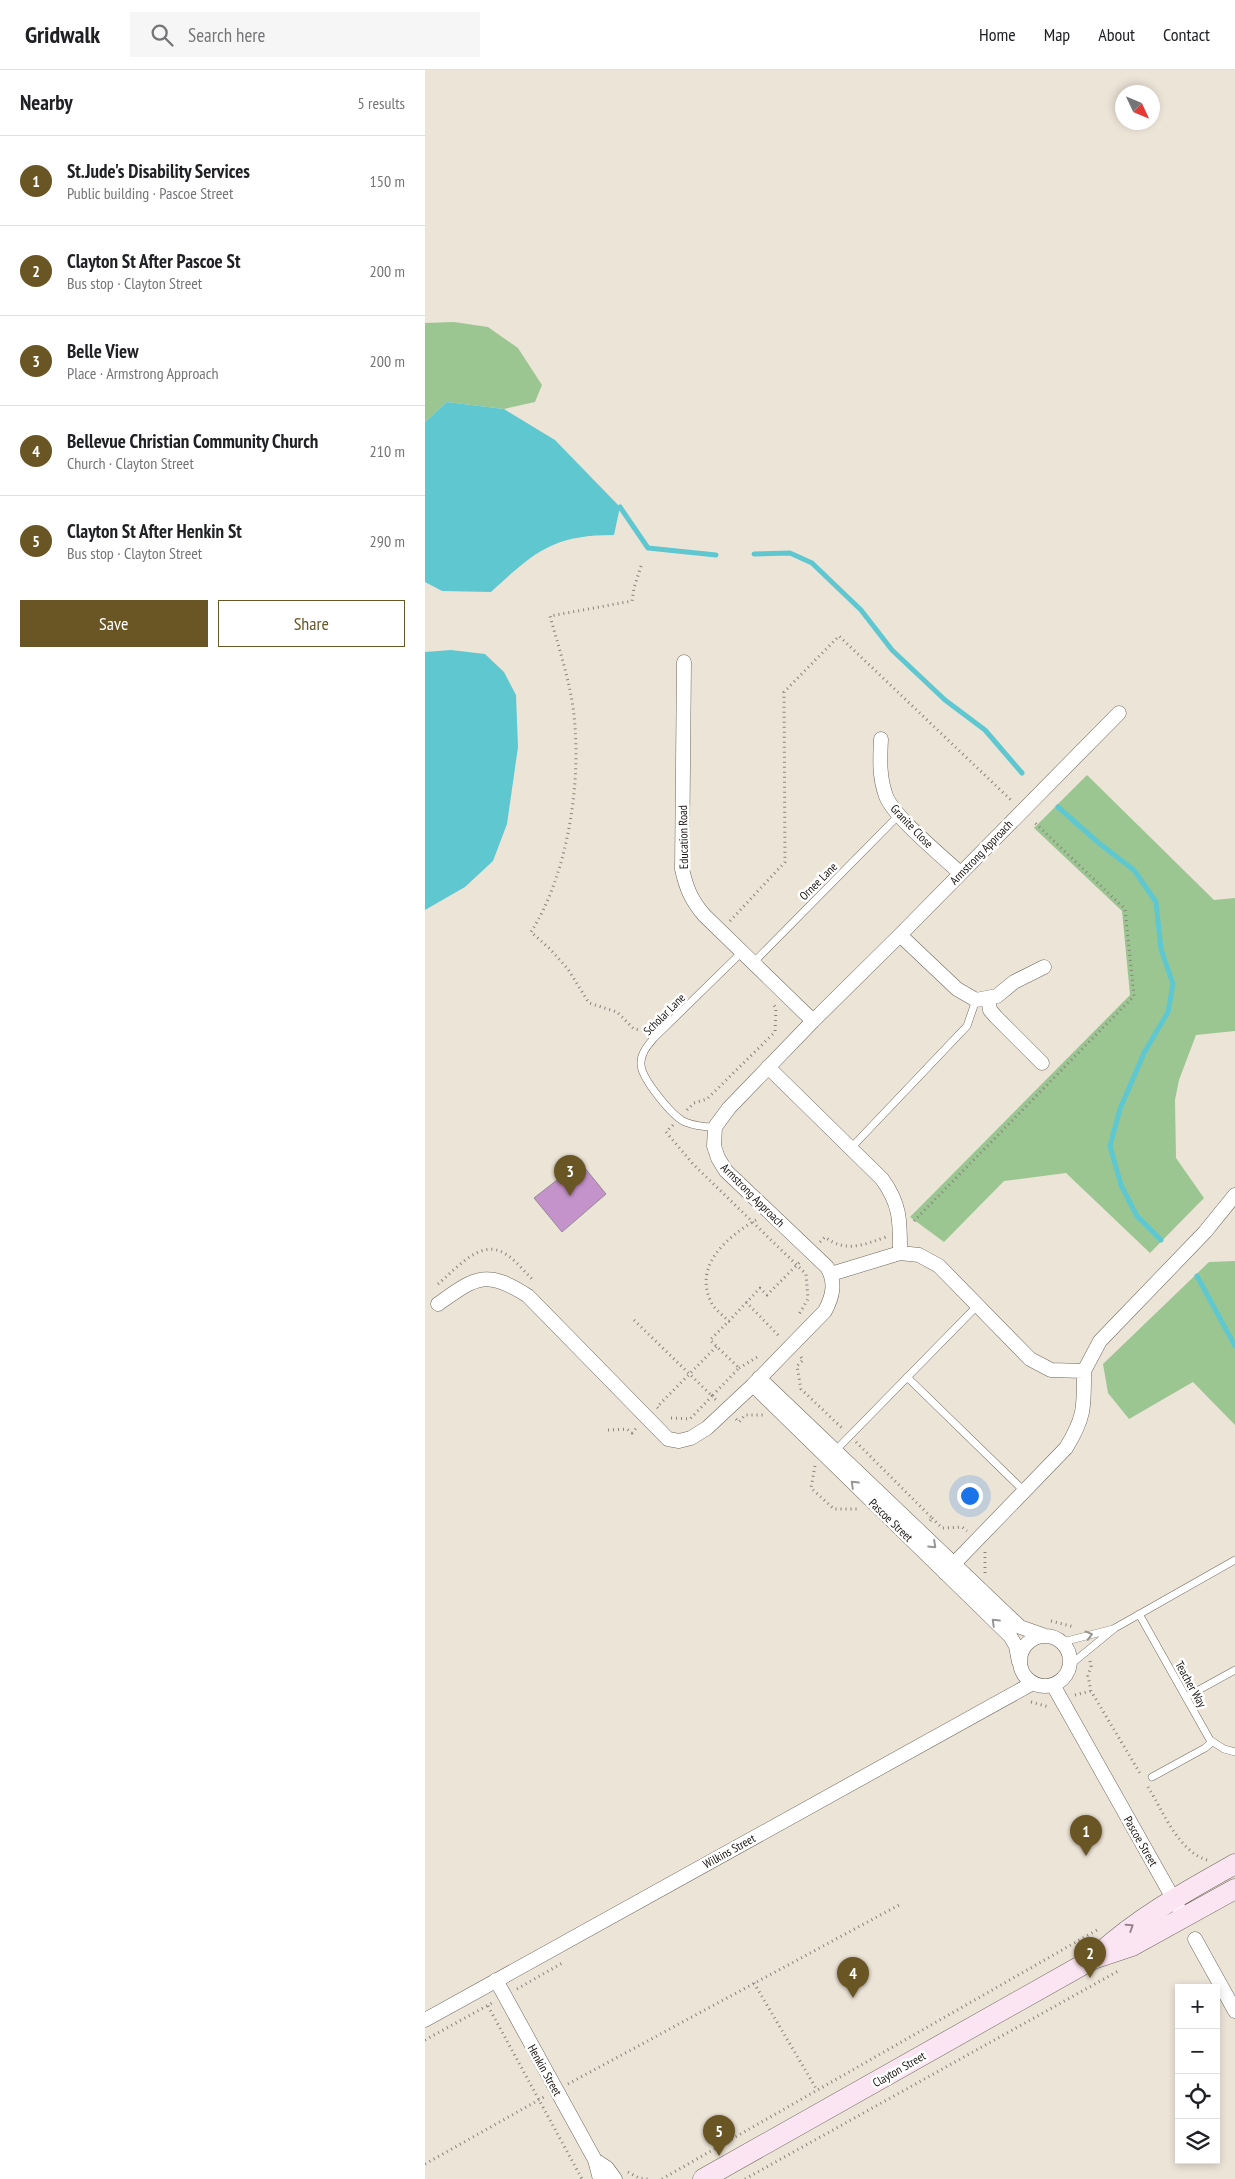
<!DOCTYPE html>
<meta charset="utf-8">
<style>
body{margin:0;font-family:"PT Sans Narrow",sans-serif;background:#f6f6f6;color:#202124}
.controls{position:absolute;right:15px;bottom:15px;display:grid;overflow:hidden;border-radius:0px;box-shadow:0 2px 8px #0003}
.controls button{width:45px;height:45px;display:grid;place-items:center;padding:0;border:0;border-bottom:1px solid #e0e0e0;background:#fff;color:#202124;font:25px sans-serif}
.compass{position:absolute;left:690px;top:15px;width:45px;height:45px;border-radius:50%;background:#fff;box-shadow:0 2px 8px #0003;rotate:134deg}
.you{position:absolute;left:544px;top:1425px;width:18px;height:18px;margin:-12px;border:4px solid #fff;border-radius:50%;background:#1a73e8;box-shadow:0 0 0 8px #1a73e833}
.badge{display:grid;place-items:center;width:32px;height:32px;border-radius:50%;background:#6a5624;color:#fff;font-size:16px;font-weight:700}
.pin{position:absolute;translate:-50% -41px;filter:drop-shadow(0 1px 2px #0008)}
.pin::after{content:'';position:absolute;top:26px;width:18px;height:15px;background:inherit;clip-path:polygon(0 0,100% 0,50% 100%)}
.list{margin:0;padding:0;list-style:none}
h2{display:flex;justify-content:space-between;align-items:center;height:65px;margin:0;padding:0 20px;font-size:21px}
h2 small{font-size:16px;font-weight:400;color:#757577}
.list li{display:grid;grid-template-columns:32px 1fr auto;gap:15px;align-items:center;box-sizing:border-box;height:90px;padding:0 20px;border-top:1px solid #e0e0e0}
.list b{display:block;font-size:19px;white-space:nowrap}
.list p{margin:0;font-size:16px;white-space:nowrap;color:#757577}
.list em{font-size:16px;font-style:normal;color:#757577}
.actions{display:flex;gap:10px;padding:15px 20px}
.actions a{flex:1;padding:11px 0;border:1px solid #6a5624;border-radius:0px;text-align:center;font-size:18px;color:#6a5624}
.actions .main{background:#6a5624;color:#fff}
.icon{flex:none;width:28px;height:28px;fill:none;stroke:currentColor;stroke-width:2;stroke-linecap:round;stroke-linejoin:round}
.map{position:relative;flex:none;width:810px;height:2109px;overflow:hidden}
header{display:flex;align-items:center;gap:30px;box-sizing:border-box;height:70px;padding:0 25px;background:#fff;border-bottom:1px solid #e0e0e0}
header strong{font-size:24px}
nav{display:flex;gap:28px;margin-inline-start:auto;font-size:18px}
.search{width:350px;height:45px;background:#f6f6f6;display:flex;align-items:center;gap:12px;box-sizing:border-box;padding:0 18px;border-radius:0px;color:#757577;font-size:19px}
main{display:flex}
aside{flex:1;background:#fff}
.map>svg:first-child{display:block}
.green{fill:#9bc692}
.water{fill:#5fc7d0}
.lines{fill:none;stroke-linecap:round;stroke-linejoin:round}
.stream{stroke:#5fc7d0;stroke-width:5}
.building{fill:#c593cb;stroke:#938a94}
.service-casing{stroke:#6e675d;stroke-width:8}
.minor-casing{stroke:#6e675d;stroke-width:15}
.secondary-casing{stroke:#6e675d;stroke-width:21}
.path{stroke:#89827a;stroke-width:3;stroke-dasharray:1 4;stroke-linecap:butt}
.service{stroke:#fff;stroke-width:7}
.minor{stroke:#fff;stroke-width:14}
.secondary{stroke:#fce5f2;stroke-width:20}
.oneway{stroke:#989694}
.oneway2{stroke:#96878d}
.labels{text-anchor:middle;dominant-baseline:central;stroke-width:5;stroke-linejoin:round;paint-order:stroke}
.street-label{font-size:12px;fill:#191511;stroke:#fff}
</style>
<header>
<strong>Gridwalk</strong>
<div class="search"><svg class="icon" aria-label="search" viewBox="0 0 24 24"><circle cx="10" cy="10" r="6"/><path d="M15 15l6 6"/></svg>Search here</div>
<nav><a>Home</a><a>Map</a><a>About</a><a>Contact</a></nav>
</header>
<main>
<aside>
<h2>Nearby<small>5 results</small></h2>
<ul class="list">
<li><span class="badge">1</span><div><b>St.Jude's Disability Services</b><p>Public building · Pascoe Street</p></div><em>150 m</em></li>
<li><span class="badge">2</span><div><b>Clayton St After Pascoe St</b><p>Bus stop · Clayton Street</p></div><em>200 m</em></li>
<li><span class="badge">3</span><div><b>Belle View</b><p>Place · Armstrong Approach</p></div><em>200 m</em></li>
<li><span class="badge">4</span><div><b>Bellevue Christian Community Church</b><p>Church · Clayton Street</p></div><em>210 m</em></li>
<li><span class="badge">5</span><div><b>Clayton St After Henkin St</b><p>Bus stop · Clayton Street</p></div><em>290 m</em></li>
</ul>
<div class="actions"><a class="main">Save</a><a>Share</a></div>
</aside>
<div class="map">
<svg width="810" height="2109" viewBox="0 0 810 2109">
<rect width="100%" height="100%" fill="#ede4d8"/>
<!-- green -->
<path class="green" d="M29,252L63,257L93,278L117,315L110,332L79,339L22,332L0,352V253Z
M662,705L789,830L810,828V961L771,965L754,1010L750,1030L751,1088L779,1128L725,1183L641,1103L579,1111L519,1172L485,1147L705,925L697,841L609,758Z
M810,1191V1355L768,1312L704,1349L683,1323L678,1294L784,1192Z"/>
<!-- water -->
<path class="water" d="M22,332L79,339L130,370L195,437L189,465C127,465 110,482 66,522L17,521L0,512V352Z
M26,580L60,584L79,602L91,625L93,677L82,754L68,791L40,817L0,840V582Z"/>
<g class="lines">
<!-- stream -->
<path class="stream" d="M195,437L223,478L291,485
M329,484L365,483L387,493L436,540L467,580L520,630L560,660L597,703
M633,737L675,774L709,800L731,832L736,879L748,914L743,942L719,983L695,1039L685,1076L696,1115L712,1146L736,1170
M772,1206L810,1276"/>
</g>
<!-- building -->
<path class="building" d="M155,1092L181,1124L137,1162L109,1128Z"/>
<g class="lines">
<!-- service casing -->
<g class="service-casing">
<path id="service" d="M328,893L474,745
M290,1057C280,1057 270,1056 260,1052C247,1046 217,1009 216,995C215,984 223,975 229,968L317,882
M426,1078L542,956L551,930
M482,1307L599,1421
M410,1381L553,1235
M714,1544L785,1670L799,1679L810,1682
M638,1572L688,1559
M645,1595L690,1558L810,1490
M761,1627L810,1600
M727,1707L780,1678L787,1672"/>
</g>
<!-- minor casing -->
<g class="minor-casing">
<path id="minor" d="M259,592L257,799C261,817 266,830 279,845L388,951
M456,669C455,689 454,707 461,726C468,746 518,787 535,803
M475,865L532,919L551,930L572,926L589,912L619,897
M563,929L565,940L571,947L617,993
M343,997L457,1109C476,1135 475,1152 475,1183L406,1204
M475,1183L494,1185L514,1196L605,1289L626,1300L659,1301C659,1337 660,1347 641,1378L520,1503
M13,1234C50,1208 60,1198 103,1226L243,1369L254,1371L266,1368L282,1358L328,1315L400,1241C408,1226 411,1212 402,1197L301,1101L293,1088L289,1076L290,1057L304,1038L388,951L475,865L694,643
M659,1301L675,1271L780,1162L810,1125
M334,1308L595,1557L618,1565
M328,1315L585,1566L591,1576L594,1592
M595 1591a25 25 0 1 1 50 0a25 25 0 1 1-50 0Z
M628,1615L753,1837
M770,1869L810,1941
M71,1910L170,2090L175,2109
M0,1950L608,1613
M170,2090L182,2098L190,2109"/>
</g>
<!-- secondary casing -->
<g class="secondary-casing">
<path id="secondary" d="M674,1884C714,1847 762,1821 810,1794
M278,2109L668,1889L707,1876L810,1819"/>
</g>
<!-- path -->
<path class="path" d="M216,496L209,518L207,531L125,546C135,582 148,620 150,657C155,722 141,807 106,862L125,879L143,899L164,933L192,942L209,959L221,961
M305,851L360,792L359,622L414,566L587,731
M262,1040L269,1033L282,1029L350,962L351,938L349,935
M248,1055L241,1062L268,1094L381,1204L383,1229L373,1246
M331,1150C302,1167 267,1196 287,1234C291,1240 298,1246 304,1251L335,1218L342,1225L377,1190
M489,1151L709,926L700,839L608,751
M395,1172L400,1167C421,1183 438,1175 461,1167
M13,1214C30,1200 54,1170 77,1182C89,1188 98,1200 107,1209
M321,1232L355,1267
M209,1250L287,1326L314,1298L285,1270L304,1251
M376,1287L378,1290L372,1296L376,1319L418,1359
M314,1298L334,1286
M233,1338L232,1337L292,1276
M246,1348L265,1349L287,1326L292,1331
M311,1349L314,1352L320,1345H338
M183,1360L202,1359L207,1363L213,1356
M431,1372L507,1448L505,1451
M390,1396L386,1418L409,1439H435
M507,1448L517,1458L537,1457L542,1461
M560,1503V1482
M626,1551L649,1557
M665,1591L666,1596L663,1606L666,1621L716,1705
M650,1625L666,1621
M606,1632L624,1637
M723,1717C738,1741 753,1781 782,1790
M329,1913L392,2020
M92,1919L139,1892
M63,1936L157,2109
M0,1970L67,1933
M143,2014L474,1835
M0,2094L119,2027
M203,2102L214,2108L223,2109
M237,2109L672,1860
M320,2109L695,1900"/>
<!-- service -->
<use href="#service" class="service"/>
<!-- minor -->
<use href="#minor" class="minor"/>
<!-- secondary -->
<use href="#secondary" class="secondary"/>
</g>
<!-- one-way arrows -->
<defs><path id="oneway-chevron" d="M-2-3.5L2.5 0L-2 3.5" fill="none" stroke-width="1.6" stroke-linecap="round" stroke-linejoin="round" transform="scale(1.25)"/></defs>
<g class="oneway">
<use href="#oneway-chevron" transform="translate(429 1414) rotate(-136)"/>
<use href="#oneway-chevron" transform="translate(508 1475) rotate(43)"/>
<use href="#oneway-chevron" transform="translate(570 1552) rotate(-136)"/>
<use href="#oneway-chevron" transform="translate(664 1565) rotate(-15)"/>
</g>
<use class="oneway2" href="#oneway-chevron" transform="translate(705 1857) rotate(-33)"/>
<g class="labels">
<!-- street labels -->
<g class="street-label">
<text transform="translate(487 756) rotate(46)">Granite Close</text>
<text transform="translate(258 767) rotate(-91)">Education Road</text>
<text transform="translate(556 782) rotate(-46)">Armstrong Approach</text>
<text transform="translate(393 811) rotate(-45)">Ornee Lane</text>
<text transform="translate(239 944) rotate(-45)">Scholar Lane</text>
<text transform="translate(328 1125) rotate(45)">Armstrong Approach</text>
<text transform="translate(466 1450) rotate(44)">Pascoe Street</text>
<text transform="translate(766 1614) rotate(61)">Teacher Way</text>
<text transform="translate(716 1771) rotate(60)">Pascoe Street</text>
<text transform="translate(304 1781) rotate(-29)">Wilkins Street</text>
<text transform="translate(474 1999) rotate(-30)">Clayton Street</text>
<text transform="translate(120 2000) rotate(61)">Henkin Street</text>
</g>
</g>
</svg>
<div class="controls">
<button>+</button>
<button>−</button>
<button><svg class="icon" aria-label="locate" viewBox="0 0 24 24"><circle cx="12" cy="12" r="6"/><path d="M12 2v4M12 18v4M2 12h4M18 12h4"/></svg></button>
<button><svg class="icon" aria-label="layers" viewBox="0 0 24 24"><path d="M12 4l9 5-9 5-9-5zM3 14l9 5 9-5"/></svg></button>
</div>
<svg class="compass" viewBox="-18 -18 36 36"><path d="M0-13l5 13h-10z" fill="#e53935"/><path d="M0 13l5-13h-10z" fill="#757577"/></svg>
<div class="you"></div>
<div class="pin badge" style="left:661px;top:1786px">1</div>
<div class="pin badge" style="left:665px;top:1908px">2</div>
<div class="pin badge" style="left:145px;top:1126px">3</div>
<div class="pin badge" style="left:428px;top:1928px">4</div>
<div class="pin badge" style="left:294px;top:2086px">5</div>
</div>
</main>
